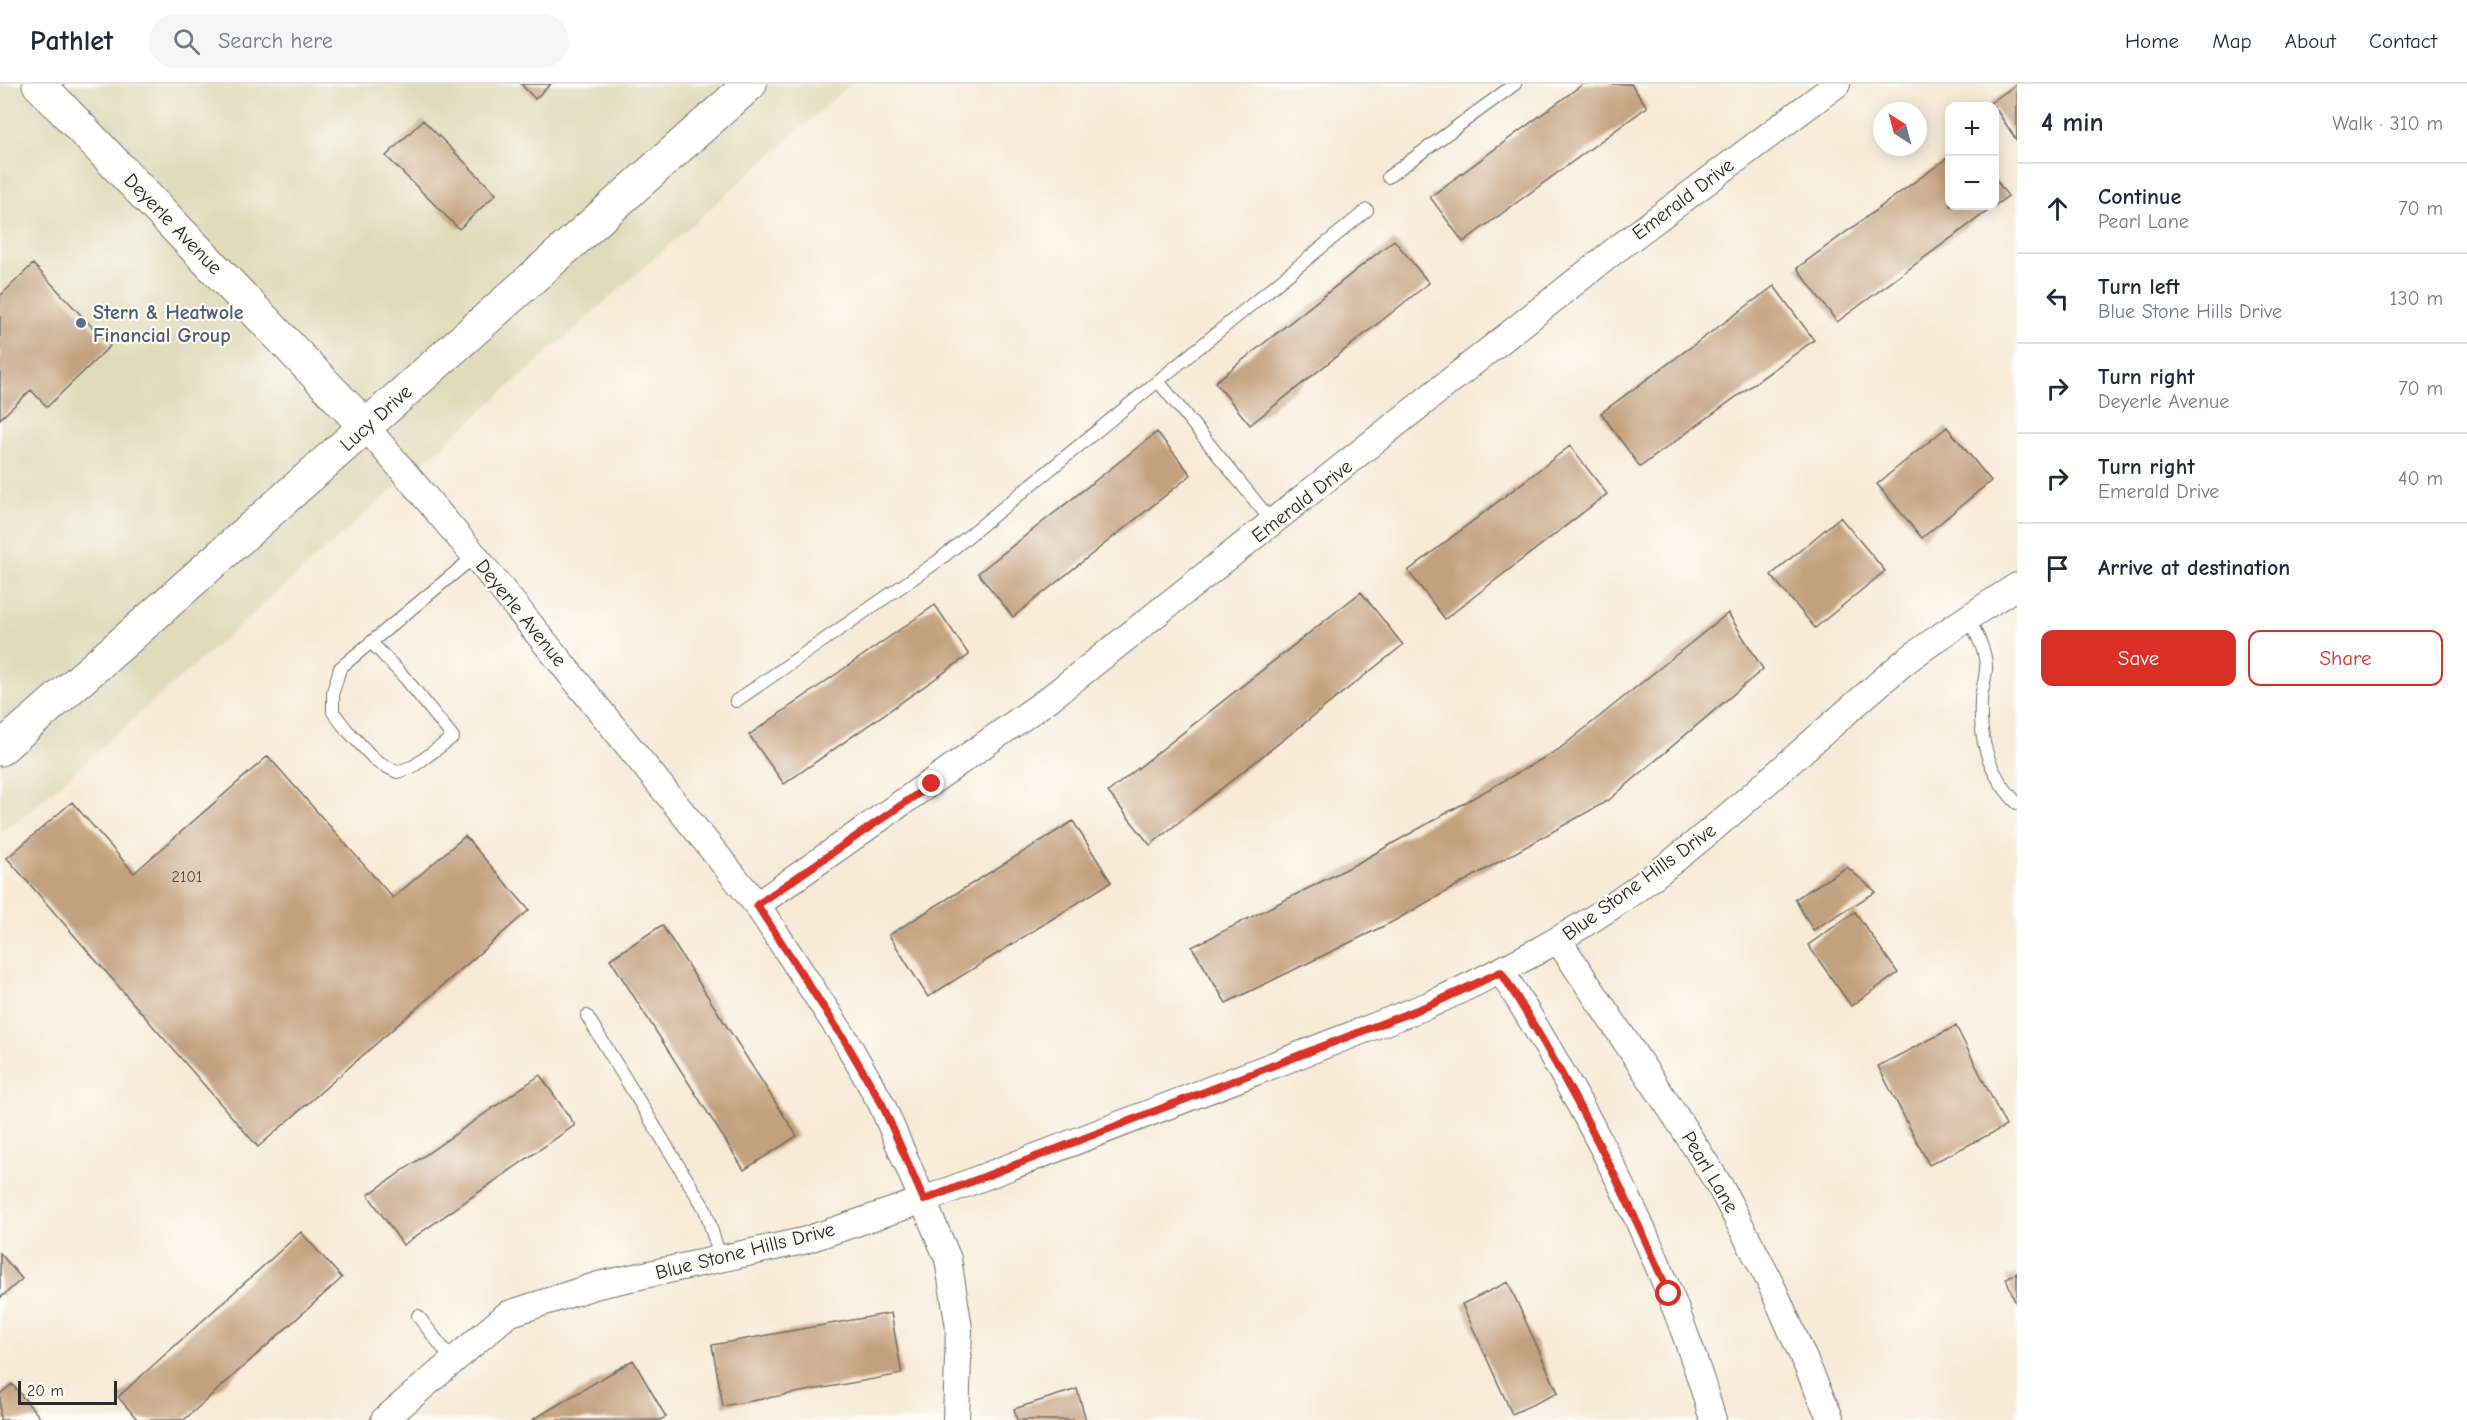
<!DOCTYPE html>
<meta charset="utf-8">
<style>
body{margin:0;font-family:"Comic Neue",sans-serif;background:#f6f6f7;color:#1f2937}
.controls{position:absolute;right:18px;top:18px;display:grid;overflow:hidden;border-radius:12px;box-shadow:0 3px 15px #0003}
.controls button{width:54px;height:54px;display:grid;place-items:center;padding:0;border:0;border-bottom:2px solid #e0e1e3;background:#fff;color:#1f2937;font:30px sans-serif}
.compass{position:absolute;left:1873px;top:18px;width:54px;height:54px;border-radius:50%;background:#fff;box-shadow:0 3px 15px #0003;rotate:324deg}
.scale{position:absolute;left:18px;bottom:15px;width:99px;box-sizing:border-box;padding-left:6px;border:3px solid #2b2b2b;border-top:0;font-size:16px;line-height:21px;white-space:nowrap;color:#2b2b2b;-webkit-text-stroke:4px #fdfcf7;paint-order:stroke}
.stop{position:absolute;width:18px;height:18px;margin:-14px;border:4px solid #d93025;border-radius:50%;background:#fff}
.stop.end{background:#d93025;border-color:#fff;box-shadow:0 2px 6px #0008}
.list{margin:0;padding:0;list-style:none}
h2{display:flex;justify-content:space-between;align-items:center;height:78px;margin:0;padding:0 24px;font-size:26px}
h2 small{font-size:20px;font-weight:400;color:#747a83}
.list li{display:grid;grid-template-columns:39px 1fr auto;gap:18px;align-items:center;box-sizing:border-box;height:90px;padding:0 24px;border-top:2px solid #e0e1e3}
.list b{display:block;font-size:22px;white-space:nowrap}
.list p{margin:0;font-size:20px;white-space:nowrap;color:#747a83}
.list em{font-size:20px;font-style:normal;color:#747a83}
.actions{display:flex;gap:12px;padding:18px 24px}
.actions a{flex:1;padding:14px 0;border:2px solid #d93025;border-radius:12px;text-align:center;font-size:21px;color:#d93025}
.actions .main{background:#d93025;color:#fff}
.icon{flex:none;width:33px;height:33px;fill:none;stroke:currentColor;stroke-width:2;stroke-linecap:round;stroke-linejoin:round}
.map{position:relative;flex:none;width:2017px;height:1336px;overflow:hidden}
header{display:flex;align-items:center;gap:36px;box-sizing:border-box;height:84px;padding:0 30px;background:#fff;border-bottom:2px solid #e0e1e3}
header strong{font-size:28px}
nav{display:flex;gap:33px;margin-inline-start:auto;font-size:21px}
.search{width:420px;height:54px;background:#f6f6f7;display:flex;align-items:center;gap:15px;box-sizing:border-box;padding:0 21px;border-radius:33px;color:#747a83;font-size:22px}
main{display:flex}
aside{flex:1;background:#fff}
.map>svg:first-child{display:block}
.built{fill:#e0dcbb}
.building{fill:#c4a17e}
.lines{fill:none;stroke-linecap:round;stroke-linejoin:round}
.lane-casing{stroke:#726e67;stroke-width:14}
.street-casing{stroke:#726e67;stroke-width:28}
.secondary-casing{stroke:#726e67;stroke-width:35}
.lane{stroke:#fff;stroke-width:12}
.street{stroke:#fff;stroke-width:26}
.secondary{stroke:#fff;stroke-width:33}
.route{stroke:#d93025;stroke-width:8}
.service-dot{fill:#5c6f8a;stroke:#fdfcf7;stroke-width:2}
.labels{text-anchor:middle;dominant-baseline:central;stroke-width:4.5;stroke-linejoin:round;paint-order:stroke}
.number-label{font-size:16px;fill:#514840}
.street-label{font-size:20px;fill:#2b2b2b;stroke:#fdfcf7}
.service-label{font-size:20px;font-weight:bold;fill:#4e5e75;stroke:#fdfcf7;text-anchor:start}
</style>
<header>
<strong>Pathlet</strong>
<div class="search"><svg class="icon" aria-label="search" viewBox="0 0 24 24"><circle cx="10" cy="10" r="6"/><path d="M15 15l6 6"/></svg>Search here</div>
<nav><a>Home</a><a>Map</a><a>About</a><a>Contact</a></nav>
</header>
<main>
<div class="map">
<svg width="2017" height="1336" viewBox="0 0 2017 1336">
<rect width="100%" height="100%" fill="#fdfcf7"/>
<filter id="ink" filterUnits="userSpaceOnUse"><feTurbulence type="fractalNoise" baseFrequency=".0167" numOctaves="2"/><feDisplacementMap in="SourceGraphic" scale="12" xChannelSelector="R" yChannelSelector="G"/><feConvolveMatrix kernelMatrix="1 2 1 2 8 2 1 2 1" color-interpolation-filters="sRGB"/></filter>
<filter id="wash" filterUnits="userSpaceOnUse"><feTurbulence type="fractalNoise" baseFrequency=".008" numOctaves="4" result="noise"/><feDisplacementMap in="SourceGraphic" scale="24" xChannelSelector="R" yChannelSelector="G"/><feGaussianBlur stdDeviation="1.35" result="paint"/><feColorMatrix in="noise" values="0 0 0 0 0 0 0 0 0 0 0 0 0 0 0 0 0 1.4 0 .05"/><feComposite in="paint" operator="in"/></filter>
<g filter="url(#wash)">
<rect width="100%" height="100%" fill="#f7ead6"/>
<!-- built -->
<path class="built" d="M0,0H851L15,740L0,746Z"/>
<g id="blocks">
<!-- building -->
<path class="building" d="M521,0H551L535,15Z
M1583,0H1631L1647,23L1463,158L1430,113Z
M2017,0V57L1994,22L1990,19Z
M423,36L496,110L459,145L386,72Z
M1950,72V122H1994V93L2008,112L1837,238L1797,184Z
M1394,156L1429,199L1250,341L1215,298Z
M33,180L110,262L47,323L31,306L0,335V212Z
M1774,202L1814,256L1640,383L1601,329Z
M1947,343L1991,397L1922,454L1877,400Z
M1157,348L1191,391L1013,533L978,489Z
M1570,362L1607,410L1445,535L1408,487Z
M1840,433L1885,487L1815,544L1771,491Z
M1361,508L1403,561L1150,761L1108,708Z
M935,521L969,571L784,700L749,651Z
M1728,529L1763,585L1609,716L1392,838L1226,919L1192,863L1358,779L1558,666Z
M268,672L393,814L465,752L529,826L258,1063L7,774L72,718L134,789Z
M1073,737L1111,798L928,913L889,851Z
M1847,783L1876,808L1813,846L1795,815Z
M1855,828L1898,889L1851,922L1808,861Z
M662,841L797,1052L744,1086L610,875Z
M1956,942L2006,1042L1929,1081L1878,982Z
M540,991L575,1041L403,1161L368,1111Z
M301,1148L342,1194L184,1336H138L118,1313Z
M0,1169L22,1195L0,1214Z
M2017,1189V1222L2006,1194Z
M1508,1198L1558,1309L1512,1330L1462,1220Z
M891,1229L902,1290L723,1322L712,1261Z
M633,1276L666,1333L660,1336H532Z
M12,1300L42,1336H0V1310Z
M1077,1305L1086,1336H1017L1014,1325Z"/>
</g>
</g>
<g filter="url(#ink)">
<use href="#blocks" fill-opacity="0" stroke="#726e67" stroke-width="1.5"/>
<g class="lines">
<!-- lane casing -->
<g class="lane-casing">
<path id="lane" d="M1388,93L1515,0
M1158,297L1273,439
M1968,533C1975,548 1985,564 1986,581C1987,593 1981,605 1981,617C1979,656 1990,692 2017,719
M371,558L406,595L453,653L414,682L397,688L377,678L346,645L333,628V608L340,584L475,472
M736,617L938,477L1367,126
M587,932L705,1125L721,1176
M418,1232L452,1276"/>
</g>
<!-- street casing -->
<g class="street-casing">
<path id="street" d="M366,343L475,472L757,821L845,955L882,1021L948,1175L959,1244L956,1336
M757,821L1049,615L1613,168L1837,0
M1558,856L1684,1045L1721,1104L1769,1196L1831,1336
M1501,887C1589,1026 1668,1177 1713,1336
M384,1336L508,1230L598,1201L803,1157L924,1116L1429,921C1502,887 1574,851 1638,804C1731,735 1813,655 1901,581C1938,552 1978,527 2017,502"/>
</g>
<!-- secondary casing -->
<g class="secondary-casing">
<path id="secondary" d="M39,0L366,343
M0,665L127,555L750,0"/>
</g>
<!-- lane -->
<use href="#lane" class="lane"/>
<!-- street -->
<use href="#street" class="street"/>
<!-- secondary -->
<use href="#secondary" class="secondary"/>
</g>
</g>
<g class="lines" filter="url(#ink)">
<!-- route -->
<path class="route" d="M932,700L757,821L844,955L882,1020L924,1116L1430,921L1501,888C1566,990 1621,1098 1669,1210"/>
</g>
<!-- markers -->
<circle class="service-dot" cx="81" cy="239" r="6"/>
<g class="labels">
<!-- number labels -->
<g class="number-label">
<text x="187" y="793">2101</text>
</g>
<!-- street labels -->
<g class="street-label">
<text transform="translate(1683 115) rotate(-37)">Emerald Drive</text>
<text transform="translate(173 140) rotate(46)">Deyerle Avenue</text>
<text transform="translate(376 334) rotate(-42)">Lucy Drive</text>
<text transform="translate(1302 417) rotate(-38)">Emerald Drive</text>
<text transform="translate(521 529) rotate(51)">Deyerle Avenue</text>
<text transform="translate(1639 798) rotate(-36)">Blue Stone Hills Drive</text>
<text transform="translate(1710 1088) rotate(59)">Pearl Lane</text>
<text transform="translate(745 1167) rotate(-14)">Blue Stone Hills Drive</text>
</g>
<!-- service labels -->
<g class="service-label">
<text x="93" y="228">Stern &amp; Heatwole<tspan x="93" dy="23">Financial Group</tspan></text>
</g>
</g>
</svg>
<div class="controls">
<button>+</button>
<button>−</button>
</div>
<svg class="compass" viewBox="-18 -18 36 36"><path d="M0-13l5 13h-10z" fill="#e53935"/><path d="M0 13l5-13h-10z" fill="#747a83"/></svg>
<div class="scale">20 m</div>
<div class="stop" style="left:1669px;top:1210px"></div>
<div class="stop end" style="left:932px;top:700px"></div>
</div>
<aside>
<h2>4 min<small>Walk · 310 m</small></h2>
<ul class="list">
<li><svg class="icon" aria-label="ahead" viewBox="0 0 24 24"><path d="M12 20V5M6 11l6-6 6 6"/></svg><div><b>Continue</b><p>Pearl Lane</p></div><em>70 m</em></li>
<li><svg class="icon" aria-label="left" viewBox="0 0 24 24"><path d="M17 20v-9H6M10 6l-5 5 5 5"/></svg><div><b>Turn left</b><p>Blue Stone Hills Drive</p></div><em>130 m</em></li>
<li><svg class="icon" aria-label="right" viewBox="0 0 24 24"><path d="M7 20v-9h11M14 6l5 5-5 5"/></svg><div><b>Turn right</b><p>Deyerle Avenue</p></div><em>70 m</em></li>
<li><svg class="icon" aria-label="right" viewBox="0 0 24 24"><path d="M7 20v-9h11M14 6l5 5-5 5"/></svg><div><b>Turn right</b><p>Emerald Drive</p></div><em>40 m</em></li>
<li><svg class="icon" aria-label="arrive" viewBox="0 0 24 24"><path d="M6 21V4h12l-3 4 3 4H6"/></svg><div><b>Arrive at destination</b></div></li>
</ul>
<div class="actions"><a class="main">Save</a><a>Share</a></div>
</aside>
</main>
